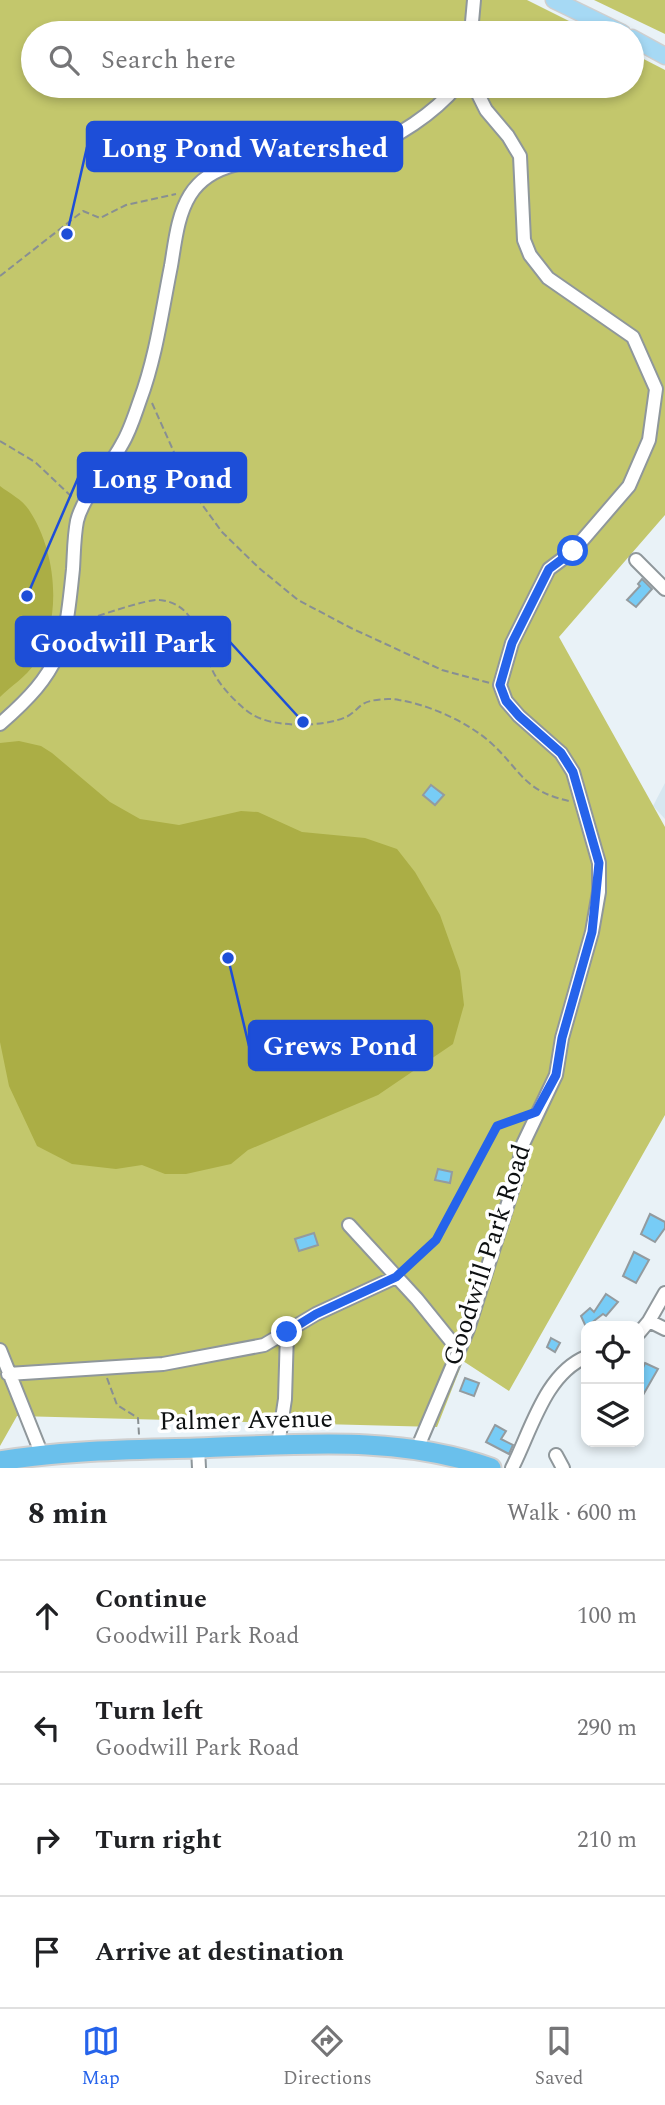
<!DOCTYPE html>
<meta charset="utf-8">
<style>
body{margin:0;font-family:Spectral,serif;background:#f2f2f2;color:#202124}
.controls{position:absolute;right:21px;bottom:21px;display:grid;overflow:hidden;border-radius:14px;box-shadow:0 4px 10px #0003}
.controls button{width:63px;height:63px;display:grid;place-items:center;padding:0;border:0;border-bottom:2px solid #e0e0e0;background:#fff;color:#202124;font:35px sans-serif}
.stop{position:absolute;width:21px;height:21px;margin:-16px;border:5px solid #2563eb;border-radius:50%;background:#fff}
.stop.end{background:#2563eb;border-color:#fff;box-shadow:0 2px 7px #0008}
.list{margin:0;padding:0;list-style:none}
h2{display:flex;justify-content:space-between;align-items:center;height:91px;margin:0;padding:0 28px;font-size:30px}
h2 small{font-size:23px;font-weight:400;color:#757577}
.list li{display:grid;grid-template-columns:46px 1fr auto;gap:21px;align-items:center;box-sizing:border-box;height:112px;padding:0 28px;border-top:2px solid #e0e0e0}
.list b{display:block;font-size:26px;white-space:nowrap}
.list p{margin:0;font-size:23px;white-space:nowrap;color:#757577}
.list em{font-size:23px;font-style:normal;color:#757577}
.icon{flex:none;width:38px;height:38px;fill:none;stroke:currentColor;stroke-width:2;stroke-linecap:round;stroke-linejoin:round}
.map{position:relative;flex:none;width:665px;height:1468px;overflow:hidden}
.search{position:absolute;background:#fff;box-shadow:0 4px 10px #0003;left:21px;right:21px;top:21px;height:77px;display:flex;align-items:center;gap:18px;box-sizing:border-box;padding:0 24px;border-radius:38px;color:#757577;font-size:26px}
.sheet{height:539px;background:#fff}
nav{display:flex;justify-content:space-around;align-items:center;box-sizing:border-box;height:98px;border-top:2px solid #e0e0e0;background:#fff;font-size:19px;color:#757577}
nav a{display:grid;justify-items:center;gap:4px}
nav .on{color:#2563eb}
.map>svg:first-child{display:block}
.built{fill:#d7e7f0}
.green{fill:#c3c76c}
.water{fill:#abae45}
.building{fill:#77ccf6;stroke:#939b9f;stroke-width:2}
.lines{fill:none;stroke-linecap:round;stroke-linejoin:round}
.minor-casing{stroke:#8f979b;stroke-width:16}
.major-casing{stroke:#cfcfcf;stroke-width:19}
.highway-casing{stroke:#cfcfcf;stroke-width:23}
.path{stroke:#888f92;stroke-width:2;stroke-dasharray:7 3.5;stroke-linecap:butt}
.minor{stroke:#fff;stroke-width:12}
.major{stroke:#a6d9f4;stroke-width:16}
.highway{stroke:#6ac0ec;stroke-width:19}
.route{stroke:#2563eb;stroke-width:9}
.labels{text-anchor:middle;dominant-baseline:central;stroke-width:7;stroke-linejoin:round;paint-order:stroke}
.street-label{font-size:26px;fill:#0d1011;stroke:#fff}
.leader{fill:none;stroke:#1d4ed8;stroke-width:2.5}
.callout-dot{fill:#1d4ed8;stroke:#fff;stroke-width:2.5}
.callout{fill:#1d4ed8;stroke:#1d4ed8;stroke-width:2.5}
.callout-label{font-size:28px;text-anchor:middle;font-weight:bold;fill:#fff}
</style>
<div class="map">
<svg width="665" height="1468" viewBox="0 0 665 1468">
<rect width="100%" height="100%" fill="#e9f2f7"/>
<!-- built -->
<path class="built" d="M665,783V819L653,806Z"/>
<!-- green -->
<path class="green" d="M0,0H527L593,33H33V86H632V53L665,70V515L559,637L665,827V1115L509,1391L463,1361L437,1427L17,1416L0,1446Z
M594,0H665V34Z"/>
<!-- water -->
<path class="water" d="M0,486C9,493 23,500 29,510C57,552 63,620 35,663C26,677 11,686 0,697Z
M19,741L41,746L52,753L110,802L140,819L179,825L241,811L258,812L302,832L365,838L397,849L415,872L440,915L460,971L464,1005L453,1044L378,1095L248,1150L231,1164L186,1174H165L142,1165L116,1169L72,1164L37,1146L9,1086L0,1042V743Z"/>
<!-- building -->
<path class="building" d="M642,579L652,589L636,607L627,600L640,586L638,584Z
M431,785L444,795L435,805L423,795Z
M438,1169L452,1172L450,1183L435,1180Z
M650,1214L665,1222V1228L655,1242L641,1234Z
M314,1233L318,1245L299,1251L295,1239Z
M634,1252L649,1260L636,1283L623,1276Z
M606,1294L618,1302L606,1316L603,1314L586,1327L581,1316L590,1308L594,1312Z
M551,1338L560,1343L555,1352L547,1347Z
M645,1363L658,1369L639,1402V1377Z
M465,1378L479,1383L474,1396L460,1391Z
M495,1425L506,1431L501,1439L513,1445L509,1454L486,1442Z"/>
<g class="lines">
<!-- minor casing -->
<g class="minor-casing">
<path id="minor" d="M471,33L474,0
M636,560L665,589
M0,724C62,670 65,648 73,569C74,553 74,536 77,521C83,496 110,467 122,444C130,431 135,414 140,400C156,357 162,311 171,266C175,243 177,216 190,195C222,143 310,167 362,150C396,139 434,113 457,86
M349,1225L417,1299L459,1351
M649,1321L665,1329
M639,1333L649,1321L665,1293
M0,1350L42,1455
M8,1374L163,1364L264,1345L316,1314L396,1277
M278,1445L285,1399L287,1332
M198,1448L199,1468
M417,1449L468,1329L515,1181L523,1144L556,1075L562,1038L592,932L599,892V863L573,772L561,753L519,716L506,701L500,685L512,643L549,569L573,551L629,486L649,440L656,389L633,337L548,278L530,255L524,240L520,156L508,136L486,110L474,86
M556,1455L563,1468
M512,1468C531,1431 545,1374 586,1357"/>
</g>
<!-- major casing -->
<g class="major-casing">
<path id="major" d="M554,0L622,33
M632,38L665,56"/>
</g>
<!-- highway casing -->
<g class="highway-casing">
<path id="highway" d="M0,1461C65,1450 130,1450 196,1448C294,1445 397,1434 491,1468"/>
</g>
<!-- path -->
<path class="path" d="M0,276L83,211L100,218L126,205L176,194
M152,403L190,488L222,532L259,568L298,600L351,628L442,670L490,683
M0,441L35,462L72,497
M78,622C94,618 148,598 160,600C200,604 199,649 216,677C223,689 240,707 253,715C275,728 324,727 346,717C353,714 357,708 363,704C371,699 390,698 399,700C430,705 467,722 490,742C521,770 523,791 569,801
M405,1269L436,1240L497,1126L524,1116
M107,1378L117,1405L138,1418L139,1435"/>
<!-- minor -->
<use href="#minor" class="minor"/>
<!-- major -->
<use href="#major" class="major"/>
<!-- highway -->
<use href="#highway" class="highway"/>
</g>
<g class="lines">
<!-- route -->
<path class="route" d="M287,1332L316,1314L396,1277L436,1240L497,1126L536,1112L556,1075L562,1038L592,932L599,863L573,772L561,753L519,716L506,701L500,685L512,643L549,569L573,551"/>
</g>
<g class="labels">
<!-- street labels -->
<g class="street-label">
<text transform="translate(487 1255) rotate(-72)">Goodwill Park Road</text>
<text transform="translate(246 1420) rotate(-1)">Palmer Avenue</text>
</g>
</g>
<!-- callouts -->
<path class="leader" d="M67 234L87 147M27 596L78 478M303 722L230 642M228 958L249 1046"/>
<g class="callout-dot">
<circle cx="67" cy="234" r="7"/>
<circle cx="27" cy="596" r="7"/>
<circle cx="303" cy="722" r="7"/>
<circle cx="228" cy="958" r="7"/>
</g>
<g class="callout">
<rect x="87" y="122" width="315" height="49" rx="7"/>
<rect x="78" y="453" width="168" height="49" rx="7"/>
<rect x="16" y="617" width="214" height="49" rx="7"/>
<rect x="249" y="1021" width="183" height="49" rx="7"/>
</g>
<g class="callout-label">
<text x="245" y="157">Long Pond Watershed</text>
<text x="162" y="488">Long Pond</text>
<text x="123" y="652">Goodwill Park</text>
<text x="340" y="1055">Grews Pond</text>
</g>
</svg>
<div class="controls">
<button><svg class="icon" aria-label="locate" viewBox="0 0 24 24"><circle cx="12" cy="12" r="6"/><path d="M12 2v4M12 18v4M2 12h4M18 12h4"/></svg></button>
<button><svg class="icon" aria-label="layers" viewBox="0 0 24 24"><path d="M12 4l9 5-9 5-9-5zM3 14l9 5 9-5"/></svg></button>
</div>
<div class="stop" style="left:573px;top:551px"></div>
<div class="stop end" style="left:287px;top:1332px"></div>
<div class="search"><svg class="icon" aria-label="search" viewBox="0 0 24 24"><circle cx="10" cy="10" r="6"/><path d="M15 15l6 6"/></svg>Search here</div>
</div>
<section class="sheet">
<h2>8 min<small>Walk · 600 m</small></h2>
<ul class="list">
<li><svg class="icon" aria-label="ahead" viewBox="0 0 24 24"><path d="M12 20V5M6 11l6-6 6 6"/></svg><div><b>Continue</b><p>Goodwill Park Road</p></div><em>100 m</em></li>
<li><svg class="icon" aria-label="left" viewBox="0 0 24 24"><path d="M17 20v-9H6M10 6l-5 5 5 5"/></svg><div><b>Turn left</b><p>Goodwill Park Road</p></div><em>290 m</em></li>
<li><svg class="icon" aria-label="right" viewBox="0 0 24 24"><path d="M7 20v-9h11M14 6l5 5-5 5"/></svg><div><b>Turn right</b></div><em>210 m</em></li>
<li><svg class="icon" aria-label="arrive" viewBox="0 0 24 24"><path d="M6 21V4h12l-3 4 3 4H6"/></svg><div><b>Arrive at destination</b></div></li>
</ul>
</section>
<nav>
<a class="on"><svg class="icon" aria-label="map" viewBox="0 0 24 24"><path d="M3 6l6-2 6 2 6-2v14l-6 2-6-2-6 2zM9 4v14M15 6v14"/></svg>Map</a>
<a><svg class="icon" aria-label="directions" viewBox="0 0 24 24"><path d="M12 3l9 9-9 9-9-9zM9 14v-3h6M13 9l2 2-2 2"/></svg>Directions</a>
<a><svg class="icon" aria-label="saved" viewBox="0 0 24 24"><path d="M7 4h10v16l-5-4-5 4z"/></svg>Saved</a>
</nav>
